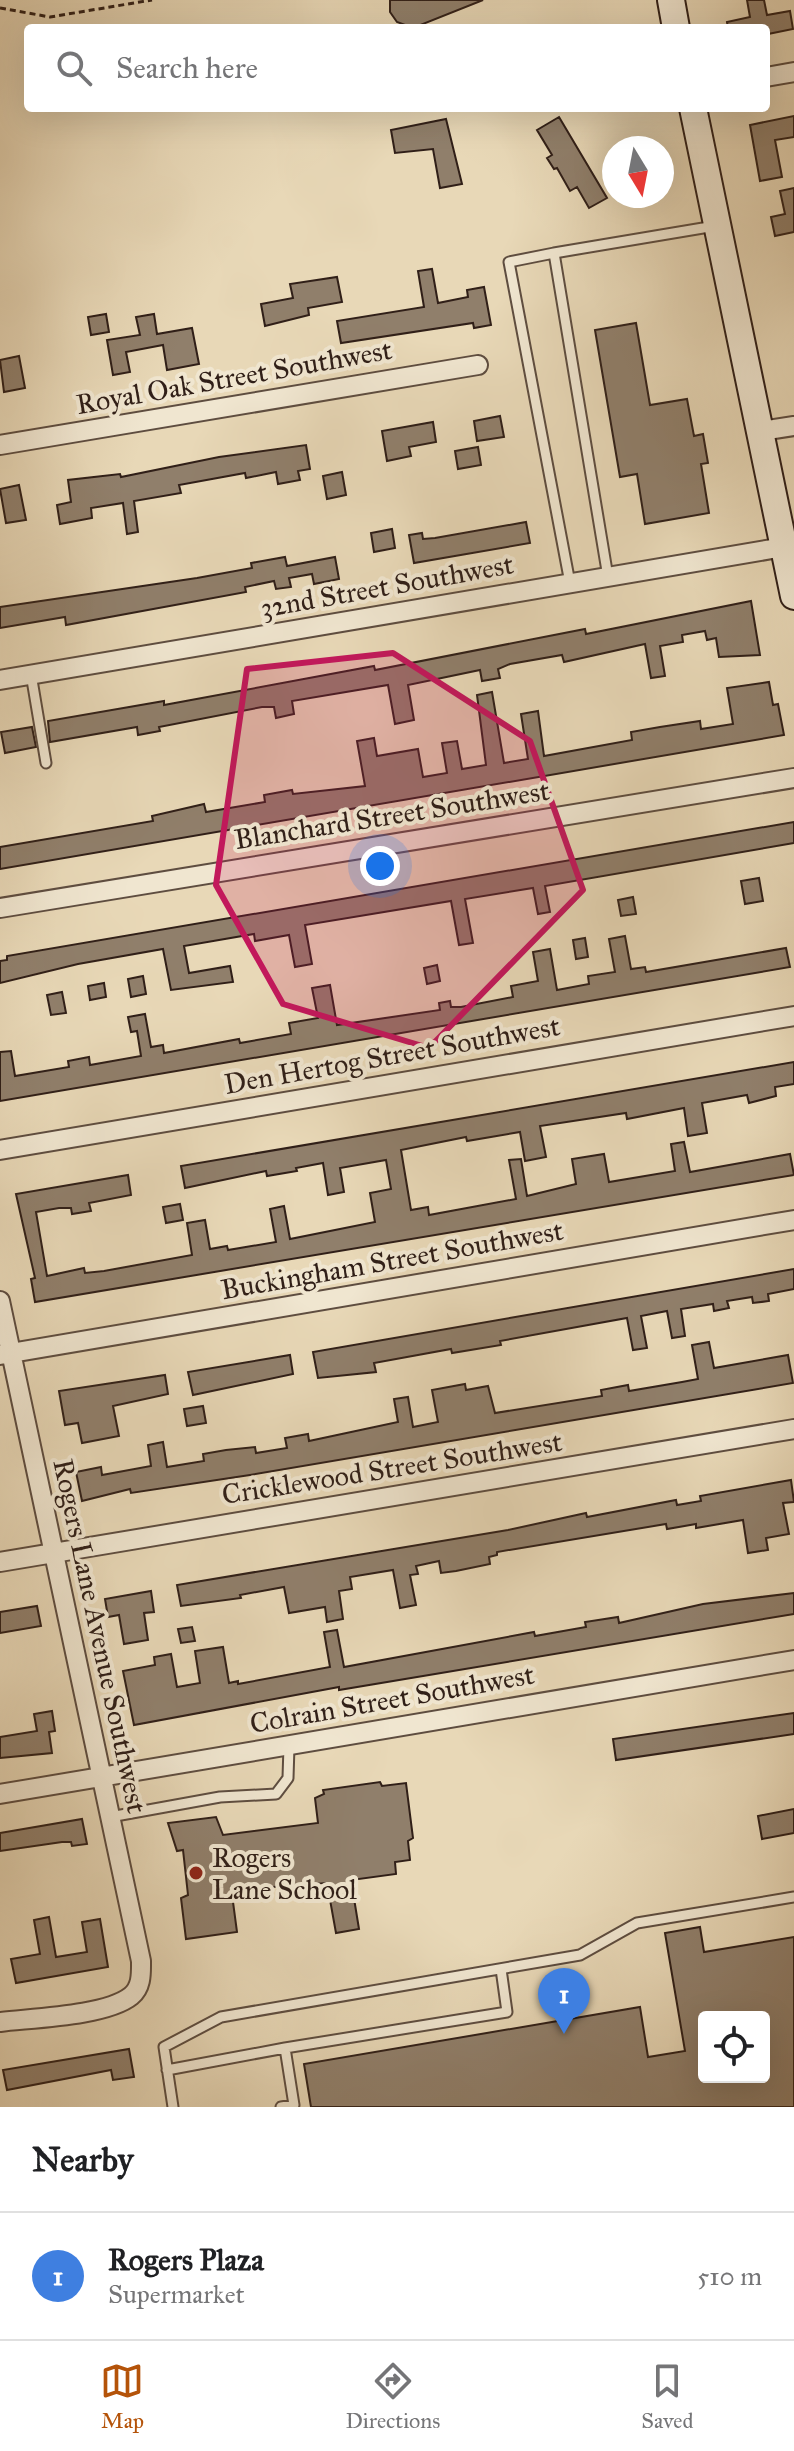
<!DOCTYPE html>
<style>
body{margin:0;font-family:"IM FELL Great Primer",serif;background:#f2f2f2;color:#202124}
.controls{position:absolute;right:24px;bottom:24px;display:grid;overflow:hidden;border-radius:8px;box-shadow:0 8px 32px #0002}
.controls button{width:72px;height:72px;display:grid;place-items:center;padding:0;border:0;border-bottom:2px solid #e0e0e0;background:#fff;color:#202124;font:40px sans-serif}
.compass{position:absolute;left:602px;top:136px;width:72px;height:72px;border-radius:50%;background:#fff;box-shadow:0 8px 32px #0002;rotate:170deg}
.you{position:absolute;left:380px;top:866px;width:28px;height:28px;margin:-20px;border:6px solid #fff;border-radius:50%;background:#1a73e8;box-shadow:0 0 0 12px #1a73e833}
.badge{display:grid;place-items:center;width:52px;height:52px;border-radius:50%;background:#b45309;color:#fff;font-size:26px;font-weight:700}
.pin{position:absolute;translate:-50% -66px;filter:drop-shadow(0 2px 4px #0008)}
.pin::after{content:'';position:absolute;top:42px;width:28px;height:24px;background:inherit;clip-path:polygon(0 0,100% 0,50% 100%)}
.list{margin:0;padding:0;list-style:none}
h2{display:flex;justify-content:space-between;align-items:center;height:104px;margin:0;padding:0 32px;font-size:34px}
h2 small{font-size:26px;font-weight:400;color:#757577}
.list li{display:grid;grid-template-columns:52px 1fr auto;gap:24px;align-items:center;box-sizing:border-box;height:128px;padding:0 32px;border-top:2px solid #e0e0e0}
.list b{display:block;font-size:30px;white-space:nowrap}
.list p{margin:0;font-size:26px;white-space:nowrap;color:#757577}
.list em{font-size:26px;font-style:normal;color:#757577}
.icon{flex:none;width:44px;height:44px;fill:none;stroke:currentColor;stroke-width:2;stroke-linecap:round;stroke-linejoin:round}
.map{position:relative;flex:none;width:794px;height:2107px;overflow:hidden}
.search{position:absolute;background:#fff;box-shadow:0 8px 32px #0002;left:24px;right:24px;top:24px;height:88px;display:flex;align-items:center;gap:20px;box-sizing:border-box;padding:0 28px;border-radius:8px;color:#757577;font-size:30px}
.sheet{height:232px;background:#fff}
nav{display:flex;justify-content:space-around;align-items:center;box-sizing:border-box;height:112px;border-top:2px solid #e0e0e0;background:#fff;font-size:22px;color:#757577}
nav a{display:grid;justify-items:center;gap:4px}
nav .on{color:#b45309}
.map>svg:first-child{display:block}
.building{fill:#907f6b;stroke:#301f18;stroke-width:2;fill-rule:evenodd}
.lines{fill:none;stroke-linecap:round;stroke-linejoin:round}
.lane-casing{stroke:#5e4d40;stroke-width:13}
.street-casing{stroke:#5e4d40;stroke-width:22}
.secondary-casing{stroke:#301f18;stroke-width:30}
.path{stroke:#301f18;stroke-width:3;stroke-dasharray:6 4;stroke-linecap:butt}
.lane{stroke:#f0e6d0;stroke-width:9}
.street{stroke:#f0e6d0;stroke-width:18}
.secondary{stroke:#f0e6d0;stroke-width:26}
.marked{fill:#c2185b;fill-opacity:0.2;stroke:#c2185b;stroke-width:6;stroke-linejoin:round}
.poi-dot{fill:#8f2418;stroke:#f0e6d0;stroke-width:3}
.labels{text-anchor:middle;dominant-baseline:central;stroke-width:8;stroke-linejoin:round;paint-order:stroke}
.street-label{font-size:28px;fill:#301f18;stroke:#f0e6d0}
.poi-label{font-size:28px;fill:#301f18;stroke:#f0e6d0;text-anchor:start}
</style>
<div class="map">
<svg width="794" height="2107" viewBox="0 0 794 2107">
<rect width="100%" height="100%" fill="#e8d8b7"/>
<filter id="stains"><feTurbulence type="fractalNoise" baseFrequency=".0025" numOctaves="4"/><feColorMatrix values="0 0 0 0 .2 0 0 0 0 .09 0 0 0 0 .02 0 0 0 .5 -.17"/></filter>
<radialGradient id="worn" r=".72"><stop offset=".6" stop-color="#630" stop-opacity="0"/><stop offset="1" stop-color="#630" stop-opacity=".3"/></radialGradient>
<!-- building -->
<path class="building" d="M390,0H483L413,28L397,22L390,12Z
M747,0H764L767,15L790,11L793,29L768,34L767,28H728L727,22L750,17Z
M794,116V137L775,140L782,177L760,181L750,125Z
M559,117L607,198L589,208L577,187L570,191L557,168L554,169L547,158L552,155L537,130Z
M446,119L462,184L440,188L433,149L395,153L391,130Z
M794,188V232L775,236L771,217L785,214L780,191Z
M432,269L438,303L468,297L467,290L484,287L491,325L474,328L473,323L341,343L337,321L424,307L418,271Z
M337,277L342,302L308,308L309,315L265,326L261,304L293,298L290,284Z
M106,314L109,332L91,335L88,317Z
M154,314L157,334L192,328L199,364L167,370L163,345L126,352L130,372L113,375L107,340L140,335L136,317Z
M636,323L650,405L687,399L694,436L703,434L708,463L701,464L709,513L645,524L637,474L620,477L595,330Z
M19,356L25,388L4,392L0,360Z
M500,416L504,437L477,441L474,421Z
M433,422L436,442L409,447L411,456L387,461L382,431Z
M306,445L310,469L298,471L300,480L278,484L276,472L246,478L245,473L179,485L181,493L134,501L138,532L127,534L123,503L91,508L92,518L60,524L57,505L71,502L68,480L120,474L121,477L219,457Z
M478,447L481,465L458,469L455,451Z
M342,472L346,495L327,499L323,476Z
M19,485L26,520L6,523L0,489Z
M526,522L530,543L414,563L409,535L422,533L423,539L435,538Z
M392,529L395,548L374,552L371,533Z
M285,557L287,566L335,557L339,579L314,584L312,574L289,578L291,587L276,589L274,581L245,587L246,592L66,625L65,617L0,628V607L197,578L252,568L251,563Z
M751,601L760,655L719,657L716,638L707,640L705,631L682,635L683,642L660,646L665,676L651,678L645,644L564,662L562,655L510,664L498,669L500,678L482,681L480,670L408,685L414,720L395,724L388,685L292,701L294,714L276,718L274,707H262L159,727L160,731L138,735L137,727L50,742L48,721L164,701V705L374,666L375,670L585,629L586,634Z
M769,682L773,705L778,704L784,735L0,869V847L153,821L152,816L204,804L206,812L265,802L264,795L292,790L293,794L365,786L357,741L374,738L377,756L418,749L423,777L447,773L442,743L457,741L462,769L486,765L477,695L492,692L504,763L528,759L521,714L538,711L544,756L632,740L631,732L660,727L700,721L701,729L733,724L727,688Z
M32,727L36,747L5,753L1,732Z
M794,822V843L545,886L550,912L538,914L533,888L465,899L473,943L459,945L451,901L305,925L312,964L295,967L289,935L255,941L254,934L184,946L189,973L230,966L233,982L171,990L163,949L78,964L0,983V961L7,960V956Z
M759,878L763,901L745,904L741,881Z
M633,897L636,914L621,916L618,900Z
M625,936L631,969L645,967L646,972L786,948L790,967L0,1101V1052L11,1051L15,1076L69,1067L68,1061L89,1057L90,1065L141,1056L137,1031L131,1032L128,1017L145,1014L151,1047L163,1045L164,1053L239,1039L240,1043L291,1034L289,1023L318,1018L312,988L330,985L337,1025L440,1010L439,1003L450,1001L451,1007H461L513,997L511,986L538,981L533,952L550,949L557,990L589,984L588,976L615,972L609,939Z
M585,938L588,957L576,959L573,940Z
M437,965L440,981L427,984L424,968Z
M143,976L146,994L131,997L128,979Z
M104,983L106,997L90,1000L88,986Z
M62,992L66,1013L51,1015L47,995Z
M794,1062V1084L775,1087L776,1096L749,1103L747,1095L702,1103L707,1133L688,1136L684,1108L627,1119L626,1113L540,1126L546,1157L525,1161L520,1132L467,1141L466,1137L401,1150L411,1210L428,1207L429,1215L516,1199L509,1160L521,1159L527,1196L576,1184L572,1159L604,1154L609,1182L675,1171L671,1144L684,1142L690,1172L790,1154L794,1175L35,1302L31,1279L35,1278L16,1194L128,1175L131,1195L89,1203L91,1211L72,1214L71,1208H59L36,1212L47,1276L84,1268L85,1273L104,1271L192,1255L187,1223L205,1220L210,1249L227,1246L228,1250L276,1242L270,1209L284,1206L290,1239L375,1222L370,1193L391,1189L386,1160L340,1168L344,1192L328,1195L323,1163L296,1168L297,1171L267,1176L266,1171L185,1188L181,1166Z
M180,1204L183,1220L166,1223L163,1207Z
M794,1269V1289L768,1294L769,1301L753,1303L752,1297L727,1301L729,1308L714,1311L713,1304L681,1309L685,1336L672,1338L667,1311L641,1316L647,1348L633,1350L627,1318L500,1341L501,1345L452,1353L451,1349L374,1363L376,1372L318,1378L313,1352Z
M709,1342L714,1368L788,1355L793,1383L250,1475L131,1493L130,1489L82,1501L76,1472L101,1467L102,1475L151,1466L148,1445L163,1442L167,1467L204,1461L203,1454L226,1450L255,1447L256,1453L287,1448L285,1438L308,1434L309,1441L398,1422L394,1399L408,1397L413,1427L438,1422L432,1390L465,1384L466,1390L488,1386L495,1413L602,1396L601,1390L628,1385L629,1391L682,1382L698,1379L692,1345Z
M290,1355L293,1374L193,1395L188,1372Z
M165,1375L168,1394L113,1406L119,1436L82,1443L78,1423L65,1425L59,1391Z
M203,1406L206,1423L187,1426L184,1409Z
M791,1480L794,1502L783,1503L789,1534L766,1538L768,1550L748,1553L743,1520L696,1528V1524L667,1529L666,1524L497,1552V1555L489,1557L490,1564L456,1571L441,1573L439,1561L416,1566L418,1574L410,1575L416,1605L400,1608L393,1570L350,1577L352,1589L339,1591L343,1619L327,1622L325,1607L289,1613L284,1587L240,1595L241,1598L181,1606L177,1585L508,1530L586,1513L587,1517L676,1500L677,1505L701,1501L700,1496Z
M151,1591L154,1612L144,1613L148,1640L124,1644L119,1615L108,1617L105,1599Z
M794,1593V1614L339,1690V1687L134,1725L123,1671L155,1665L154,1657L171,1654L177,1687L200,1683L195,1651L223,1647L229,1683L238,1681V1684L330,1667L324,1632L337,1630L344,1667L534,1632L535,1636L586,1627L585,1622L618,1617L619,1623L703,1604Z
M37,1606L41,1626L0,1633V1612Z
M192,1627L195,1641L181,1643L178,1629Z
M52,1711L55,1731L49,1732L52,1753L0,1758V1737L37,1731L34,1714Z
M794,1713V1734L616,1760L613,1739Z
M380,1782L382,1786L406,1783L413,1838L408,1841L410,1860L395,1862L396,1874L351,1880L359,1929L336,1933L327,1883L259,1888L257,1884L231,1887L237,1932L186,1939L181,1898L188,1895L183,1850L177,1851L168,1823L216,1817L223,1835L318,1823L315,1798L324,1794L323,1790Z
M794,1809V1833L762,1839L758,1816Z
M82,1819L87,1844L72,1846L71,1842H62L0,1851V1833Z
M49,1917L56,1957L87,1952L82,1922L100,1919L108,1967L16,1983L11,1959L40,1954L34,1920Z
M700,1927L704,1952L794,1937V2107H311L304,2064L640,2007L648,2057L685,2051L665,1933ZM704,2017H764V2077H704Z
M129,2049L134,2077L113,2080L111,2070L7,2090L3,2070Z"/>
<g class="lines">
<!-- lane casing -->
<g class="lane-casing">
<path id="lane" d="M554,253L509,262L570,583
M608,577L554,253L715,226
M31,674L46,763
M110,1817L220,1797L276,1794L288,1778L289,1746
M285,2048L507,2012L501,1969
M167,2070L285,2048L294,2105L281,2107
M173,2107L164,2047L221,2017L580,1955L637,1923L794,1897"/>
</g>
<!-- street casing -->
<g class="street-casing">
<path id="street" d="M766,77L794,72
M761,431L794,426
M0,445L478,365
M0,680L784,547
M0,908L794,778
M0,1150L794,1016
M0,1301L141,1961C141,1973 142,1987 131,1996C106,2016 32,2018 0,2022
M0,1355L794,1220
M0,1562L794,1429
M0,1794L794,1660"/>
</g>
<!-- secondary casing -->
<g class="secondary-casing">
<path id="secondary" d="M671,0L676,28
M693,108L794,596"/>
</g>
<!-- path -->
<path class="path" d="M0,8L50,17L152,0"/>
<!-- lane -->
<use href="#lane" class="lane"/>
<!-- street -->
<use href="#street" class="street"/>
<!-- secondary -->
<use href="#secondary" class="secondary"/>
</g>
<!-- marked area -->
<path class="marked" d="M393,653L530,741L583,890L429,1048L283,1004L216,885L247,669Z"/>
<!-- markers -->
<circle class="poi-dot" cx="196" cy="1873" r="8"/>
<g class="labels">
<!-- street labels -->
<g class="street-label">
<text transform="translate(234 377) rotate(-10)">Royal Oak Street Southwest</text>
<text transform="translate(387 586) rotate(-10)">32nd Street Southwest</text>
<text transform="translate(392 815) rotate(-9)">Blanchard Street Southwest</text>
<text transform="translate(392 1055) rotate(-10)">Den Hertog Street Southwest</text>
<text transform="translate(392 1260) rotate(-10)">Buckingham Street Southwest</text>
<text transform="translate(392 1468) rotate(-9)">Cricklewood Street Southwest</text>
<text transform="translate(100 1636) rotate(78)">Rogers Lane Avenue Southwest</text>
<text transform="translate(392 1699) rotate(-10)">Colrain Street Southwest</text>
</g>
<!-- poi labels -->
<g class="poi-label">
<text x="212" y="1857">Rogers<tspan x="212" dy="32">Lane School</tspan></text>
</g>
</g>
<rect width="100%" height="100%" filter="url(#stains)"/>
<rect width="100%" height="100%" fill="url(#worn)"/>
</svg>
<div class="controls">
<button><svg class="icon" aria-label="locate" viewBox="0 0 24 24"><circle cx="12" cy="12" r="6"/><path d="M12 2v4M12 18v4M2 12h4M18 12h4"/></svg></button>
</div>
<svg class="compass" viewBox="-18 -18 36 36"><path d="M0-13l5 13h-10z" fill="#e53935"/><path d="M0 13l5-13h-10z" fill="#757577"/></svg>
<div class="you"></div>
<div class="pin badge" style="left:564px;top:2034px;background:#3f7fe0">1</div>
<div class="search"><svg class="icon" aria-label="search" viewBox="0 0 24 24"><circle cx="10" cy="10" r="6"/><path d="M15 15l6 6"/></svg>Search here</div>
</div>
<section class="sheet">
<h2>Nearby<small></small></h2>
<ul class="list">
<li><span class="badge" style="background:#3f7fe0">1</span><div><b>Rogers Plaza</b><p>Supermarket</p></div><em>510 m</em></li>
</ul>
</section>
<nav>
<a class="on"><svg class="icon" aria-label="map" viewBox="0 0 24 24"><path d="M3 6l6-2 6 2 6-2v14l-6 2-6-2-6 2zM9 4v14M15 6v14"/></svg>Map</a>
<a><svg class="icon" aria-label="directions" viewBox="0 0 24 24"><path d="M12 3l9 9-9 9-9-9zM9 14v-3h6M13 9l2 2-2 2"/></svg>Directions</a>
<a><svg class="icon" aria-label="saved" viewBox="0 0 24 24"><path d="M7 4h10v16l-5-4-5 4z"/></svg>Saved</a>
</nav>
